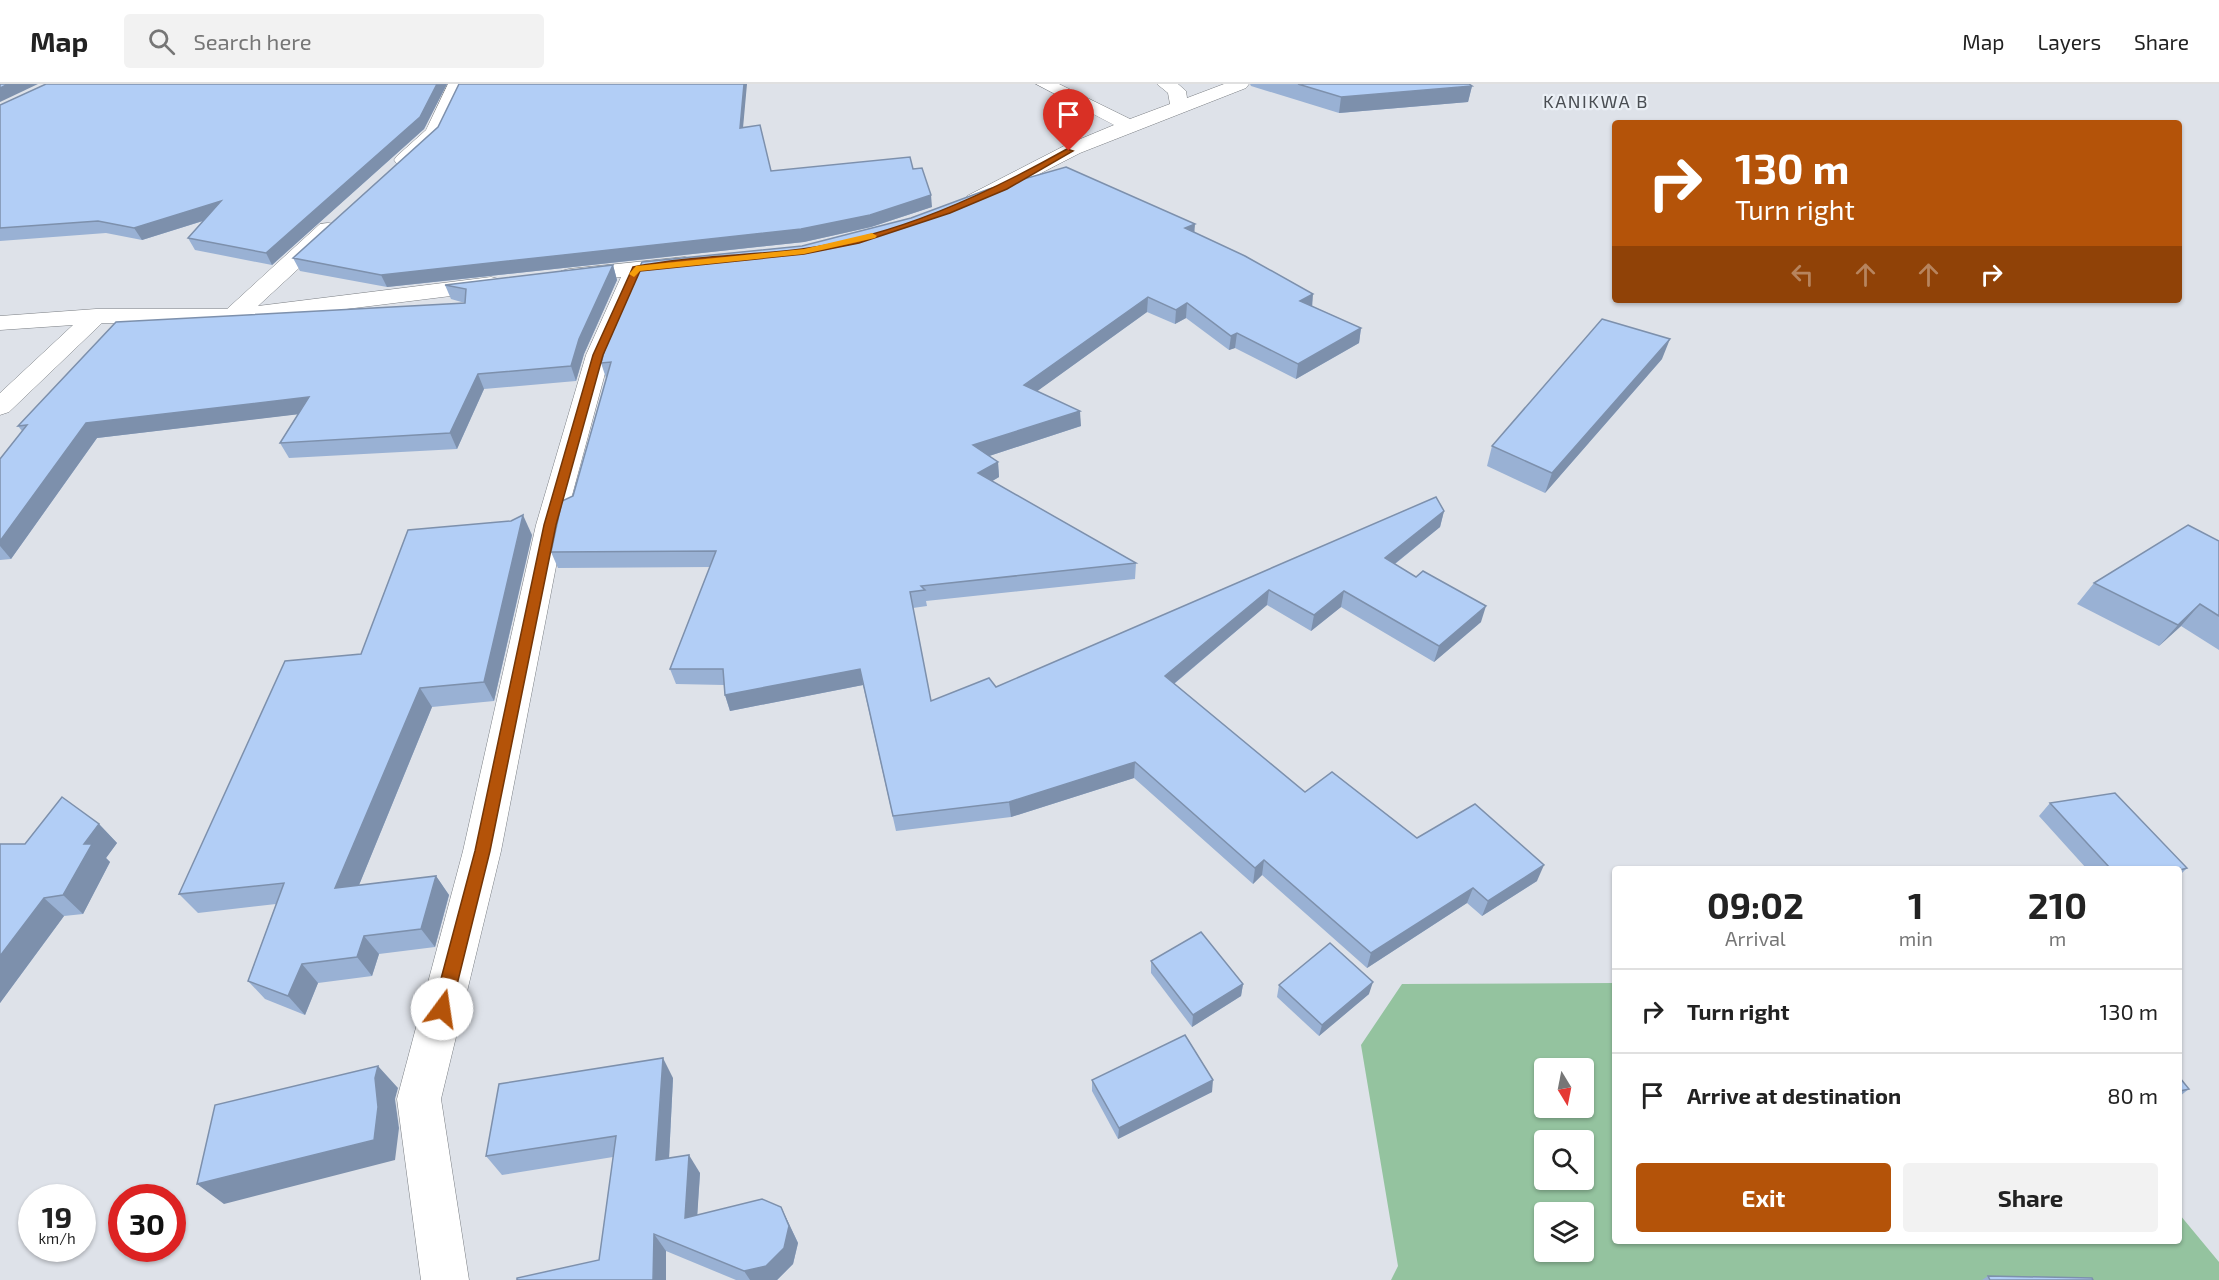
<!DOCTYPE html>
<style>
body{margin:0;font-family:"Exo 2",sans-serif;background:#f2f2f2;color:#222;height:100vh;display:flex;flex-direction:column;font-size:22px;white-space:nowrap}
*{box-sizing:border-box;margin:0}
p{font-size:20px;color:#767676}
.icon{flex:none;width:33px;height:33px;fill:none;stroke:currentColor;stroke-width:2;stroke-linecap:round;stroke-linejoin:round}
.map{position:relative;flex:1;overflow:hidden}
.side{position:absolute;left:1612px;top:782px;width:570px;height:378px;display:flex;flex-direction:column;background:#fff;border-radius:6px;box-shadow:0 2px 4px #0004}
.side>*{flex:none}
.banner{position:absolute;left:1612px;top:36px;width:570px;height:183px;border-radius:6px;box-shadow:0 2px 4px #0004;background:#b45309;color:#fff;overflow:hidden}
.needle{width:39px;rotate:170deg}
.tools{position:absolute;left:1534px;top:974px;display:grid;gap:12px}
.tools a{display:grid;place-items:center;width:60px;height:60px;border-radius:6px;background:#fff;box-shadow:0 2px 4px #0004;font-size:30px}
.speed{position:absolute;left:18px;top:1100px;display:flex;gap:12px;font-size:30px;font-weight:700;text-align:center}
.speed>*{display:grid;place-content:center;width:78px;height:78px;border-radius:50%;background:#fff;box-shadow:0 2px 4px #0004;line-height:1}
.speed small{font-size:15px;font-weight:400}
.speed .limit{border:9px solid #d22;background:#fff;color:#111}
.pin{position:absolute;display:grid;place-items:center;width:51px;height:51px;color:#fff;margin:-62px -26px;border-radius:50% 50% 50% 0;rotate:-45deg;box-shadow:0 0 6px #0007}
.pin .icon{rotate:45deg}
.me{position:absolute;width:66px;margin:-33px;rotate:14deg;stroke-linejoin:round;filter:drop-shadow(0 0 4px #0008)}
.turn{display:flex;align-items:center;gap:21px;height:126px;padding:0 24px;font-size:27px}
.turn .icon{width:78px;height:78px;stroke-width:2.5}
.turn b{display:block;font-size:42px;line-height:51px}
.lanes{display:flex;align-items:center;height:57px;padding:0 24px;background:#0003;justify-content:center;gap:30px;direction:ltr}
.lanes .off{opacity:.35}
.eta{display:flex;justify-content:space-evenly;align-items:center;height:102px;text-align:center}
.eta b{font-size:36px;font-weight:700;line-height:42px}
.primary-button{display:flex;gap:12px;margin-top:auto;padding:12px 24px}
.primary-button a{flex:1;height:69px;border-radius:6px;background:#b45309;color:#fff;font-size:24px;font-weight:700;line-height:69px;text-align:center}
.primary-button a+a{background:#f2f2f2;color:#222}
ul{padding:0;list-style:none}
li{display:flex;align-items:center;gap:18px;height:84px;padding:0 24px;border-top:2px solid #e0e0e0}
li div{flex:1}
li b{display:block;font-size:22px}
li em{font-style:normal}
header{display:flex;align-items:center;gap:36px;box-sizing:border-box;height:84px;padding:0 30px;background:#fff;border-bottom:2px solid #e0e0e0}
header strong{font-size:28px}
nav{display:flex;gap:33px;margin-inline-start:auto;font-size:21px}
.search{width:420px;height:54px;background:#f2f2f2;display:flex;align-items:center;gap:15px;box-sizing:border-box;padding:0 21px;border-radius:6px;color:#767676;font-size:22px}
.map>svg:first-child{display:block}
.green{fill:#94c39f;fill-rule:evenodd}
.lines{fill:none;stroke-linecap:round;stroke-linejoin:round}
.minor-casing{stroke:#7a7e83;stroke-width:1}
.minor{fill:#fff;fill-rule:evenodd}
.wall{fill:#99b1d4}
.shaded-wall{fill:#7d90ac}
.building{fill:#b2cef6;stroke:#7d90ac;stroke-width:1.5}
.route{fill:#b45309;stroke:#753606;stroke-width:1.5}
.slow{fill:#f59e0b}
.labels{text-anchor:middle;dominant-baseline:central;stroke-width:4.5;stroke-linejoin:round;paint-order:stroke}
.far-quarter-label{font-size:18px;letter-spacing:1.5px;fill:#4a4e53;stroke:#ebf0f6}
</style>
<header>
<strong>Map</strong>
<div class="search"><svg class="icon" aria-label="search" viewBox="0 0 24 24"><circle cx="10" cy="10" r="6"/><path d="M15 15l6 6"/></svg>Search here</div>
<nav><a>Map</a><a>Layers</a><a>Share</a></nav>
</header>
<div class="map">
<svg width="2219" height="1196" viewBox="0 0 2219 1196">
<rect width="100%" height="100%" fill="#dee2e9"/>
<path class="green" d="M1615,899L1616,1156H2180V1131L2219,1178V1196H1391L1398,1182L1361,961L1402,900ZM1545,984H1584V1023H1545ZM1545,1056H1584V1095H1545ZM1545,1128H1584V1167H1545Z"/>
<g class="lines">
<defs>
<g id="minor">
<polygon points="448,0 466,0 443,49 411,80 397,80 394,76 397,72 426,46"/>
<polygon points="1036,0 1059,0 1130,35 1170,20 1168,9 1157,0 1178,0 1186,7 1187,14 1224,0 1249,0 1246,4 1080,69 981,120 967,120 964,116 967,112 1066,61 1114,41"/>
<polygon points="328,139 336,140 339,145 336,150 258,222 491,193 499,195 502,200 499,205 491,207 233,239 102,239 9,328 0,331 0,309 73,241 0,246 0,232 96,225 227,225 320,140"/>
<polygon points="685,173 693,175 696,180 693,185 645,191 610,271 564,441 501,767 441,1015 469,1196 421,1196 397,1015 463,767 536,441 586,271 621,193 569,199 561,197 558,192 561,187 569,185"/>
</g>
</defs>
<use href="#minor" class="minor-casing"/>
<use href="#minor" class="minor"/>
</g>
<g class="wall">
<polygon points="46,0 447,0 424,45 272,181 195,166 188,154 203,137 142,156 106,149 0,157 0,21"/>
<polygon points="1250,0 1469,0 1472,2 1468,18 1339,29 1251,2"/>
<polygon points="743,43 771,87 913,85 932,123 871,143 804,158 387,203 300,187 293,174"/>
<polygon points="1194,149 1312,222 1361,244 1359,259 1296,295 1235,264 1229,266 1186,234 1175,240 1147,228 1037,307 1081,342 989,372 998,378 999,393 992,397 1136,479 1135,495 926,517 927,522 913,524 931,617 996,603 1444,427 1440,443 1395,480 1481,538 1434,578 1341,523 1311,547 1267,521 1174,600 1305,708 1417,754 1537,797 1482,832 1467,819 1367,884 1262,791 1253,800 1134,694 1011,733 896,747 863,601 730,627 725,611 724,601 676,600 670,585 710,483 558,484 551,468 573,412 606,294 601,279"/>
<polygon points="613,181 617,196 584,270 576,297 484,305 457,365 289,374 280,359 298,330 97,354 11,475 0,476 0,375 22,347 18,342 465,219 451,215 445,201"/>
<polygon points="1662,275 1545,409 1487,382 1492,362"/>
<polygon points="532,451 494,617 432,623 359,801 436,792 449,811 435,863 379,870 372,892 318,899 305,931 265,915 248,897 276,820 198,829 179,810 361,570"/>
<polygon points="2219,457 2219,566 2181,542 2159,562 2077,520 2094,499"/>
<polygon points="2050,719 2187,784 2180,791 2180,784 2086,784 2039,732"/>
<polygon points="99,740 117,759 106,774 110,778 83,830 64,832 0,919 0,760 25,760"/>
<polygon points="1151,877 1243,900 1241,912 1192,943 1151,889"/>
<polygon points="1279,901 1369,910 1319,952 1277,913"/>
<polygon points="673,994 669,1074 700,1089 697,1131 781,1123 798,1159 793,1180 777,1196 736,1196 666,1167 599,1176 613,1073 502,1091 486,1072"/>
<polygon points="2180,994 2189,1005 2180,1012"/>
<polygon points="1092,996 1212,1008 1118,1055 1092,1007"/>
<polygon points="1988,1192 2093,1196 1982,1196"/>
</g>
<g class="shaded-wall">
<polygon points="8,0 38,0 0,18 0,4"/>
<polygon points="437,0 447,0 424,45 272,181 266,169"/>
<polygon points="744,0 747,0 742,55 740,44"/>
<polygon points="1472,2 1468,18 1339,29 1341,13"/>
<polygon points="931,111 932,123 871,143 804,158 387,203 381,191"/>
<polygon points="221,117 228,129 142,156 134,144"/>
<polygon points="1195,140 1194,154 1185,144"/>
<polygon points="613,181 617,196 584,270 576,297 571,282 579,255"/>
<polygon points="1313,210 1312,225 1300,217"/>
<polygon points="1148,213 1147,228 1025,316 1024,301"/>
<polygon points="1187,219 1186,234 1175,240 1176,226"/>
<polygon points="1361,244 1359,259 1296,295 1298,280"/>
<polygon points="1237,249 1235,264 1229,266 1231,252"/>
<polygon points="1670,255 1662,275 1545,409 1552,389"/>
<polygon points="478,290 484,305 457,365 450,349"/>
<polygon points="309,313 317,328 97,354 11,475 0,462 0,457 86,339"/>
<polygon points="1080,327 1081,342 974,377 973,361"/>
<polygon points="998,378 999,393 979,405 978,389"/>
<polygon points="1444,427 1440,443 1382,490 1385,474"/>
<polygon points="523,431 532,451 494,617 484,598"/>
<polygon points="1269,506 1267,521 1164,608 1165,592"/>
<polygon points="1344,507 1341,523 1311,547 1314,531"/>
<polygon points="2200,520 2181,542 2159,562 2178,541"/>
<polygon points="1486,522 1481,538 1434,578 1439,562"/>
<polygon points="860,585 863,601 730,627 725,611"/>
<polygon points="420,604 432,623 350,823 335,804"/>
<polygon points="1135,678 1134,694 1011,733 1009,718"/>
<polygon points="99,740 117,759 106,774 110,778 83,830 63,811 84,760"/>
<polygon points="1264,776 1262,791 1253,800 1255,784"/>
<polygon points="1544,781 1537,797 1482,832 1488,817"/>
<polygon points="436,792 449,811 435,863 421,845"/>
<polygon points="1473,804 1467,819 1367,884 1371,869"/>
<polygon points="44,814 64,832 0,919 0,872"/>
<polygon points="364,852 379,870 372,892 357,873"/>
<polygon points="302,880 318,899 305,931 288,912"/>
<polygon points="1373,898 1369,910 1319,952 1322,941"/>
<polygon points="1243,900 1241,912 1192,943 1193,931"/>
<polygon points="663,974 673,994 668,1094 656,1076"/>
<polygon points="378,982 398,1004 395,1015 399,1044 395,1076 224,1120 197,1100 375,994"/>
<polygon points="1213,996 1212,1008 1118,1055 1119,1044"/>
<polygon points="689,1071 700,1089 696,1151 685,1134"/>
<polygon points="781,1123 798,1159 793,1180 777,1196 750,1196 744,1187"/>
<polygon points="654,1150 666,1167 666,1196 653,1196"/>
</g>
<g class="building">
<polygon points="0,0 8,0 0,4"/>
<polygon points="46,0 437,0 420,33 266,169 188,154 221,117 134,144 98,137 0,144 0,21"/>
<polygon points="459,0 744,0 740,44 760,41 771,87 910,73 913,85 922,84 931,111 870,131 801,145 381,191 293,174 438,43"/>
<polygon points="1298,0 1469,0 1472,2 1341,13"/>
<polygon points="1066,83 1195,140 1185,144 1245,172 1313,210 1300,217 1361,244 1298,280 1237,249 1231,252 1187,219 1176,226 1148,213 1024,301 1080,327 973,361 998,378 978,389 1136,479 921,502 925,506 910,508 931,617 989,594 996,603 1436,413 1444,427 1385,474 1416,493 1423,487 1486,522 1439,562 1344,507 1314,531 1269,506 1165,592 1305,708 1332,688 1417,754 1475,720 1544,781 1488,817 1473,804 1371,869 1264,776 1255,784 1135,678 1009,718 893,732 860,585 725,611 723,585 670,585 716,467 551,468 562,417 573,412 611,278 601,279 607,257 642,178 802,162 911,134 989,105"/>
<polygon points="613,181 579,255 571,282 478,290 450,349 280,359 309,313 86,339 0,457 0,375 27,341 18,342 116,238 465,219 466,205 445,201"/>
<polygon points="1602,235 1670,255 1552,389 1492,362"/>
<polygon points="523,431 484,598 420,604 335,804 436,792 421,845 364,852 357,873 302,880 288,912 248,897 284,799 179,810 285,577 361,570 408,446 511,437"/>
<polygon points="2188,441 2219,457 2219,532 2200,520 2178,541 2094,499"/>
<polygon points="2115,709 2187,784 2180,786 2180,784 2110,784 2050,719"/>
<polygon points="62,713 99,740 84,760 92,760 63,811 44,814 0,872 0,760 25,760"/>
<polygon points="1201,848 1243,900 1193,931 1151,877"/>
<polygon points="1330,859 1373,898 1322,941 1279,901"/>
<polygon points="1185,951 1213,996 1119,1044 1092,996"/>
<polygon points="663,974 656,1076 689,1071 685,1134 762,1115 781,1123 789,1142 784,1164 766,1182 744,1187 654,1150 653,1196 517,1196 517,1194 599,1176 616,1052 486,1072 499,1000"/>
<polygon points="378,982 375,994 378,1023 374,1056 197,1100 215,1021"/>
<polygon points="2180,994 2189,1005 2180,1007"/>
<polygon points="1988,1192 2092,1194 2093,1196 1990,1196"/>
</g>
<path class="route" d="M1067,65L1073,67L1007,105L950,129L859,159L804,170L640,187L603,271L556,441L490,767L451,925L448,930L442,933L436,930L433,925L475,767L544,441L593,271L633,183C688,172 746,172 802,165C896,152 985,111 1067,65Z"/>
<polygon class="slow" points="872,149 877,152 875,154 804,170 640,187 634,193 629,190 636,182 804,165"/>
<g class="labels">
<g class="far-quarter-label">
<text x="1596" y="17">KANIKWA B</text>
</g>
</g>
</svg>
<div class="tools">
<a><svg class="needle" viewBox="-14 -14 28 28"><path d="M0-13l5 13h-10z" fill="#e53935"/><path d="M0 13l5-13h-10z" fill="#767676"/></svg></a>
<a><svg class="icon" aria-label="search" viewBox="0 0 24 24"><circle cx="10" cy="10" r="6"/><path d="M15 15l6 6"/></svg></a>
<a><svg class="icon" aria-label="layers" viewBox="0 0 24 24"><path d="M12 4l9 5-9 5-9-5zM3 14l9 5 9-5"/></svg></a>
</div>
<div class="speed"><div>19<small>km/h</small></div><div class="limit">30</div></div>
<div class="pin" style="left:1069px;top:67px;background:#d93025"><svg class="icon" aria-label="arrive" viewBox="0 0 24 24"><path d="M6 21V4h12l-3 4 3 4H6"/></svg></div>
<svg class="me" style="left:442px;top:925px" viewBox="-20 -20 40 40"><circle r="19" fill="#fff"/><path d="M0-13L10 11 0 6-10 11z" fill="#b45309"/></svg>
<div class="banner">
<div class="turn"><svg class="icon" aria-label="right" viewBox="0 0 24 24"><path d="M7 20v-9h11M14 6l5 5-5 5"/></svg><div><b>130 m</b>Turn right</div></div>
<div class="lanes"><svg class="icon off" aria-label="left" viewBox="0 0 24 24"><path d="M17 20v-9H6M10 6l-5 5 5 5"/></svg><svg class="icon off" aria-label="ahead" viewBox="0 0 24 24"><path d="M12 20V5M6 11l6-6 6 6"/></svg><svg class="icon off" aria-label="ahead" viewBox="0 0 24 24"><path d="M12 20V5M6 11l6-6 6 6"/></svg><svg class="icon" aria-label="right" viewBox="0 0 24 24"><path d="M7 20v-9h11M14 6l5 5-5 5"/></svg></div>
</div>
<section class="side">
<div class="eta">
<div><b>09:02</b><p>Arrival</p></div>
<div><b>1</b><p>min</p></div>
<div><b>210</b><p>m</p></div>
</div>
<ul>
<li><svg class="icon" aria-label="right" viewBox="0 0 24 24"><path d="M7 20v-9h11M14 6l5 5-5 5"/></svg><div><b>Turn right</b></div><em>130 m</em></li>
<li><svg class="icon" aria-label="arrive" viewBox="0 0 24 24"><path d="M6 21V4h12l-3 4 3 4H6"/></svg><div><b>Arrive at destination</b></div><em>80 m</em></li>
</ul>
<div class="primary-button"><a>Exit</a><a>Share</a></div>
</section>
</div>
